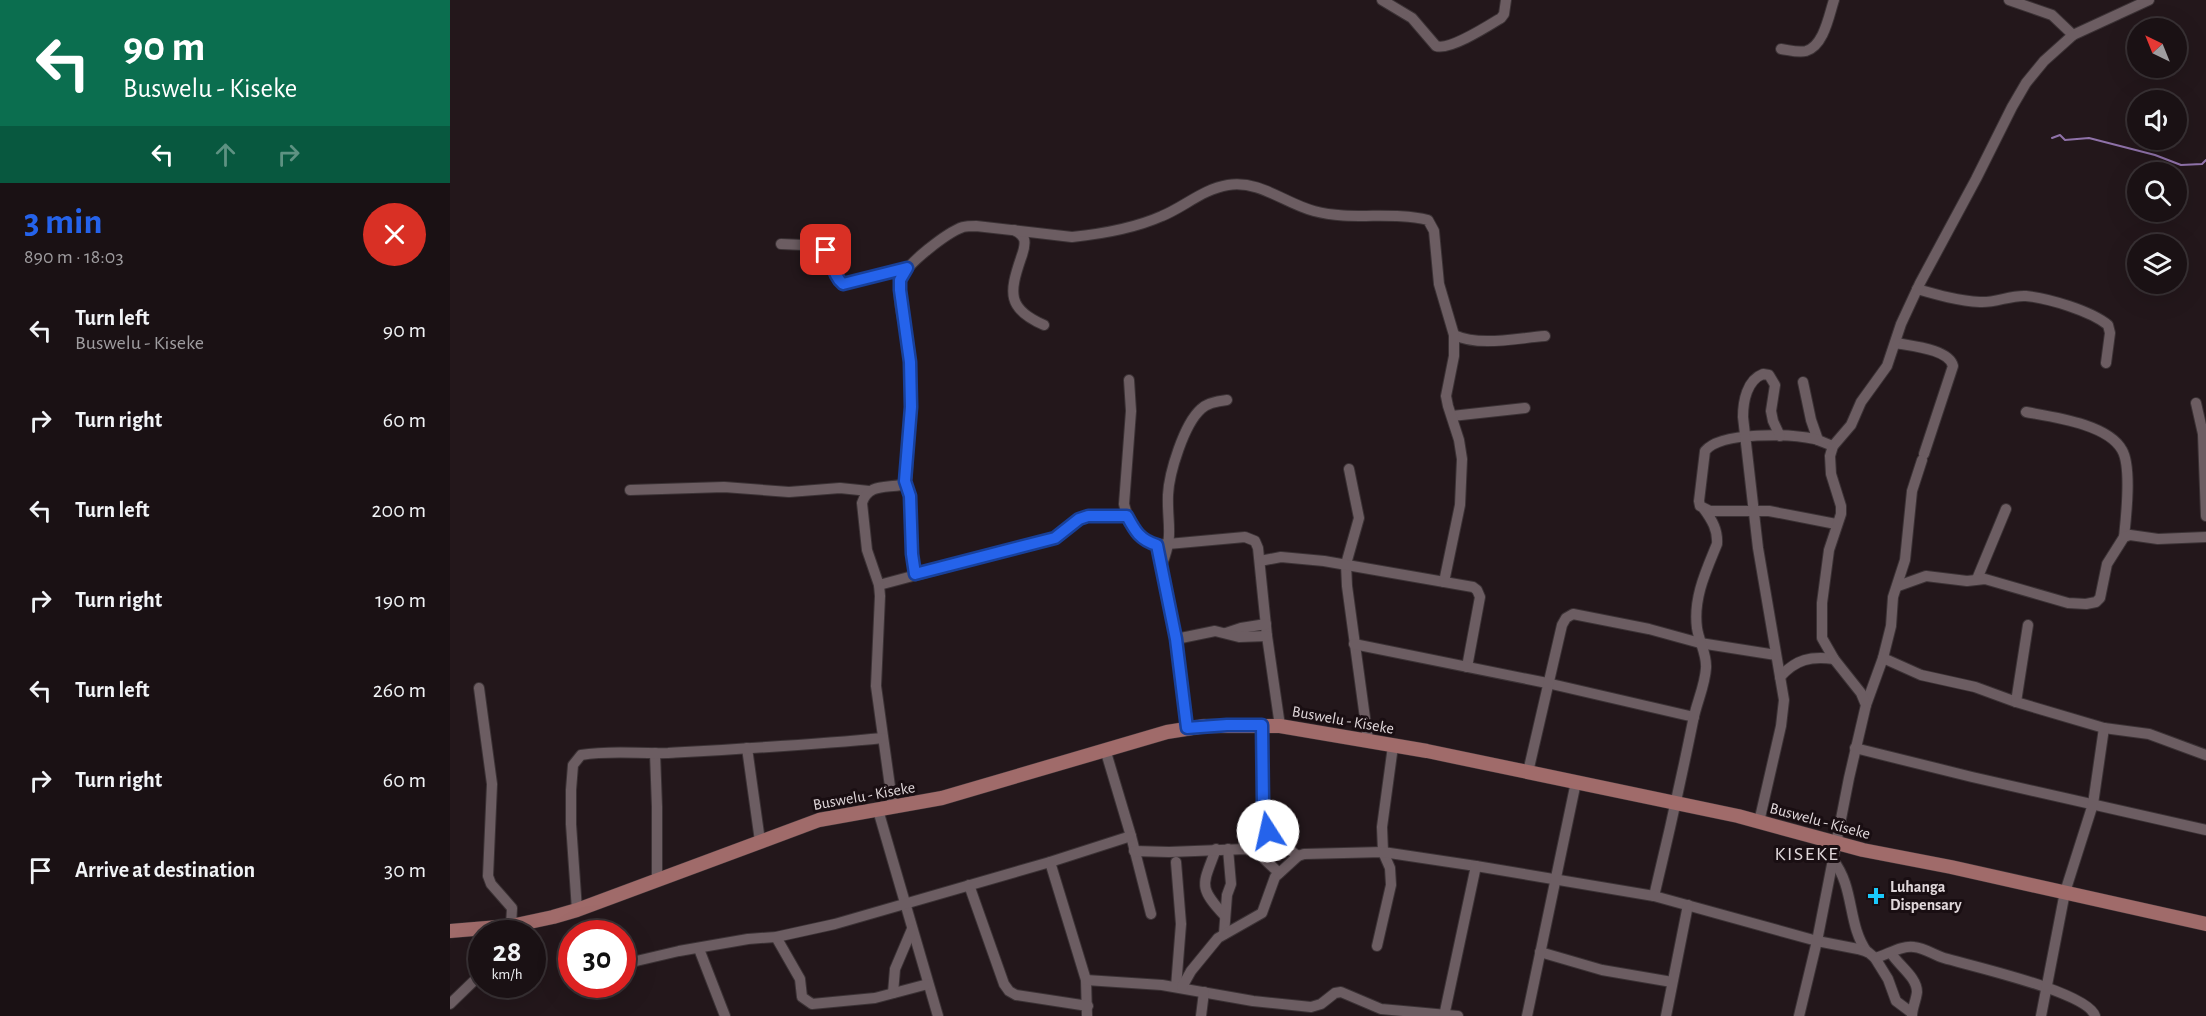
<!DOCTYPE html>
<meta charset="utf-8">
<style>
body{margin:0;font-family:"Alegreya Sans",sans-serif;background:#271f22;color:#f1f3f6;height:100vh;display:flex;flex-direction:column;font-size:22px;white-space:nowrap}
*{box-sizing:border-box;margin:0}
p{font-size:20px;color:#9f9da0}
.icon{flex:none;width:33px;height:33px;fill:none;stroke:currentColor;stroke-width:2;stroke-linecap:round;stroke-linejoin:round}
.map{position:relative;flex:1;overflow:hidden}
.details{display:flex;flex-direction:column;background:#1a1114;width:450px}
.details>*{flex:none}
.hud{background:#0b6e4f;color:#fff;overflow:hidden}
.needle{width:39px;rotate:317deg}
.buttons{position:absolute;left:1677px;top:18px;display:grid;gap:12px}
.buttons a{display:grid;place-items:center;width:60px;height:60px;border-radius:50%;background:#1a1114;box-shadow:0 6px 24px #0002,0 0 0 2px #383134;font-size:30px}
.speed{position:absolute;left:18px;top:920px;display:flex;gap:12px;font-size:30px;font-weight:700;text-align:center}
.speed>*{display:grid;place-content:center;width:78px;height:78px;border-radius:50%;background:#1a1114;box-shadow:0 6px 24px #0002,0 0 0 2px #383134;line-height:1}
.speed small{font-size:15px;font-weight:400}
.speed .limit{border:9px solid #d22;background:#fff;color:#111}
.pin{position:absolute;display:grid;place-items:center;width:51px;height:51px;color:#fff;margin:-26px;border-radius:12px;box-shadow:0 3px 9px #0006}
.me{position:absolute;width:66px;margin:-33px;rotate:350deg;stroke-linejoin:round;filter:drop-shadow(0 0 4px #0008)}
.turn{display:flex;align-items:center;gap:21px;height:126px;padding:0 24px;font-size:27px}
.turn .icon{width:78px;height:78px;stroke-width:2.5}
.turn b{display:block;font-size:42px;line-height:51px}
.lanes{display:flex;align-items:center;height:57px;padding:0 24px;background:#0003;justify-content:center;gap:30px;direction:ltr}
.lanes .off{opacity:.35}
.round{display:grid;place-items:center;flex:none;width:63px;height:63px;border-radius:32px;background:#271f22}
.head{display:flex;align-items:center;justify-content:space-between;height:102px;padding:0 24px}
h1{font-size:36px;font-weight:700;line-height:45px;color:#2563eb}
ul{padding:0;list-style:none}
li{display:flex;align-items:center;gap:18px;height:90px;padding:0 24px}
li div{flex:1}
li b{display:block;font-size:22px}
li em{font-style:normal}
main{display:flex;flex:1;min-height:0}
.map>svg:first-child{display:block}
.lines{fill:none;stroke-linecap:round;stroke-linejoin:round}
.stream{stroke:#8f72a9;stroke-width:2}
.minor-casing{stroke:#3b3235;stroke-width:12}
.major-casing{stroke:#3b3235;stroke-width:15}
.minor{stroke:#6c5d62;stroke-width:10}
.major{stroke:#a06b6a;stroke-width:14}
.route-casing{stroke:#184099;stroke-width:15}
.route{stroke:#2563eb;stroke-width:10}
.poi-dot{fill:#1acafc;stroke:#190e12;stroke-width:2}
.labels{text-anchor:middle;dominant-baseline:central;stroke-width:6;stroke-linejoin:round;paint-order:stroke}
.street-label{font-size:16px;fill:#e1d8db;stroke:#190e12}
.poi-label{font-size:16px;font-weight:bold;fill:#e1d8db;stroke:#190e12;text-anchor:start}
.quarter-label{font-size:20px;letter-spacing:1.5px;fill:#e1d8db;stroke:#190e12}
</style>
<main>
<section class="details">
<div class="hud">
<div class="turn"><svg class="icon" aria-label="left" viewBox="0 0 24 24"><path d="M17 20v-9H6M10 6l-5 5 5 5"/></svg><div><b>90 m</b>Buswelu - Kiseke</div></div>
<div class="lanes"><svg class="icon" aria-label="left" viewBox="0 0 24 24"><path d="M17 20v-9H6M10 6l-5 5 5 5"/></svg><svg class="icon off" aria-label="ahead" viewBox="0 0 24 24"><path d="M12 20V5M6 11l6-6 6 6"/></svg><svg class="icon off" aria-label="right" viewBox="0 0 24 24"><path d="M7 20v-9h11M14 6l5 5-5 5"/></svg></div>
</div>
<div class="head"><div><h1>3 min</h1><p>890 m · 18:03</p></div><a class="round" style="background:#d93025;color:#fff"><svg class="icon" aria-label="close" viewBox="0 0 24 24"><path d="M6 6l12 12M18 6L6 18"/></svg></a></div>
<ul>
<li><svg class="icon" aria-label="left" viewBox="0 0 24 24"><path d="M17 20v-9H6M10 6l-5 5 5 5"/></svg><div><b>Turn left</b><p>Buswelu - Kiseke</p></div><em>90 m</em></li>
<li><svg class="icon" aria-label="right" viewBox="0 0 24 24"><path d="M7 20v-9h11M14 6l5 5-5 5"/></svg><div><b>Turn right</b></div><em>60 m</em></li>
<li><svg class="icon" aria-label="left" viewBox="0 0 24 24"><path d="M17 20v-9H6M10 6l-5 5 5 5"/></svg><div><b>Turn left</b></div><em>200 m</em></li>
<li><svg class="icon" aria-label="right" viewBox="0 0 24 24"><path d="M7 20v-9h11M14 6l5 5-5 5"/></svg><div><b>Turn right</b></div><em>190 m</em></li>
<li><svg class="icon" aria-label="left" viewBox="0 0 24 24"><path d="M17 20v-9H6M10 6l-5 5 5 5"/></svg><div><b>Turn left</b></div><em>260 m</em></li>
<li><svg class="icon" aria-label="right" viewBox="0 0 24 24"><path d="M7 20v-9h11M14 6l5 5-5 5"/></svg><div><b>Turn right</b></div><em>60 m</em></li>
<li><svg class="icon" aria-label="arrive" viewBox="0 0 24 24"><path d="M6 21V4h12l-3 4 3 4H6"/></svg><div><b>Arrive at destination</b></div><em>30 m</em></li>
</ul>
</section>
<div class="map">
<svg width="1756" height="1016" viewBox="0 0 1756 1016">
<rect width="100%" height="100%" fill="#23171b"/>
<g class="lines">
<polyline class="stream" points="1602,138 1610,135 1615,140 1639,138 1705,155 1731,165 1752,164 1756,160"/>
<defs>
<g id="minor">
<path d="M932,0L962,18L986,46C999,51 1038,26 1051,18L1054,14L1056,0"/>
<polyline points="1559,0 1602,15 1623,35"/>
<path d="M1331,49C1339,50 1348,53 1356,51C1374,46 1379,15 1384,0"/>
<path d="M564,230C568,232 572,235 574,239C576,245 573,252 571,258C559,293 557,309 594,325"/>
<path d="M331,244L354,245L376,250C384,261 382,276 393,284L457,268"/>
<path d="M1467,289C1488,295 1509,301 1530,302C1546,303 1560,295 1576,296C1598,298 1641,311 1658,325L1660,333L1656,363"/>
<path d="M1004,335C1030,347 1067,338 1095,336"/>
<path d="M1446,343C1461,346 1499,349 1503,366L1474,454"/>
<path d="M679,380L681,411L674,504C679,524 686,539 707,545L795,537L805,541L808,548L817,636L830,726"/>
<polyline points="1353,382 1361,420 1368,440"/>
<polyline points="1746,403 1753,434 1756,516"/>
<path d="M1576,412C1603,417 1658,424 1672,450C1682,467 1676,518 1674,537"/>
<polyline points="1002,416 1075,408"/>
<path d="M1383,446C1377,444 1371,441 1365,439C1341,434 1271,431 1255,451L1249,501L1250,506L1260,511H1319L1386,524"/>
<polyline points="899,469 909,518 896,564 897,586 918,740"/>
<polyline points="455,481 460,496 462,554 465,574"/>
<polyline points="180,490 274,487 339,492 390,488 419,491"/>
<polyline points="711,560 726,639 737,728"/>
<polyline points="810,561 831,557 874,561 1023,587 1027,590 1030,597 1017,667"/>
<path d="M712,564C724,534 717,525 718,495C719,473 734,424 751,409C757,403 768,401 777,400"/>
<polyline points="1527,579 1556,509"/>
<polyline points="429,585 605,538 629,519 638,516 677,516"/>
<polyline points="1448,586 1476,576 1517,581 1535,579 1618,603 1636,604 1646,602 1650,598 1657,564 1674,537 1680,535 1708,539 1756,537"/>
<polyline points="776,633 791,628 816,624"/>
<polyline points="726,639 765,631 789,637 817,636"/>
<polyline points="904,644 1097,683 1244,717"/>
<polyline points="1433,658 1471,675 1525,687 1566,702 1654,728 1699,734 1756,755"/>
<path d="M1330,677C1346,659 1361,656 1384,659"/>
<polyline points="29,688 42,784 38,876 41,884 62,908 61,926 58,933"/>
<polyline points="1566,702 1578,625"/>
<polyline points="1416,705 1433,658 1441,626 1443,597 1455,560 1462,491 1472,460"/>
<polyline points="812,725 815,820 822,837 848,856"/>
<polyline points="297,748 310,841"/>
<polyline points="1405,748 1522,777 1756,830"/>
<polyline points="655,749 681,836 701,914"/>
<polyline points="205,753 207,807 207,880"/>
<polyline points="1078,772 1112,625 1116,618 1123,614 1199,629 1250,643 1326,655"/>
<path d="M443,808L426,686L430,596L429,585L417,550L412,503C418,484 435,488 451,485L457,477C458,437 463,397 460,357C459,333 445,305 451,280C454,265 498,232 513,227C517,226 522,226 526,226L622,237C651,234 685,228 712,216C734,207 753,189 778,185C810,180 834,203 864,211C901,221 942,211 978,220L984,231L989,284L1004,335V356L996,396L998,406L1009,440L1012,459L1010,505L994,582"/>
<polyline points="428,810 488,1016"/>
<path d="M1309,822L1331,726L1334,700L1308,548L1293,417C1293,401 1297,380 1313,374L1319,375L1325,385L1321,411L1323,421L1330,436"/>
<path d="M766,849C753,885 747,886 775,916"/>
<polyline points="684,851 719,852 796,849 810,855 829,873"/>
<path d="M1383,860C1405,888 1397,924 1417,952"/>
<polyline points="600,862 636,980 637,1016"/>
<polyline points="726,862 731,924 726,987"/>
<polyline points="519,885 554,984 559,991 566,995 638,1006"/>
<path d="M1204,896C1218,838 1231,780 1243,721C1246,704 1255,686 1256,668C1257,654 1249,642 1247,628C1243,598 1256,571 1267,544C1268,530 1262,520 1254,509"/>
<path d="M127,910L121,824V790L123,765L131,755C162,750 187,754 218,753C289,749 362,745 433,738"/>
<polyline points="774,934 777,895 781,884 778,849"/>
<polyline points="326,937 350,979 352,997 362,1004 425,998 478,984"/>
<polyline points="927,946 941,885 940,868 933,852 932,827 943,746"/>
<polyline points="249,949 275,1016"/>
<polyline points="1090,952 1152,970 1222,982"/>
<path d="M1441,953C1449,966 1467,977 1467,992C1466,1001 1462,1008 1462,1016"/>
<path d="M1425,958C1437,955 1451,945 1464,947C1475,948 1484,955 1494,958C1521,966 1638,992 1645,1016"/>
<polyline points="182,962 229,951 298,939 326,937 385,924 600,862 681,836"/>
<polyline points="636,980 712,985 803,1001 861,1007 871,1004 885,993 891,992 931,1009 1008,1016"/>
<polyline points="732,987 741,971 768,938 812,913 825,877 848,856 854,854 933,852 1026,866 1204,896 1367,941 1408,949 1418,952 1425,958 1438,979 1446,1001 1462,1013"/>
<polyline points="443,993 445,969 462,929"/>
<polyline points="0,1004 32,973"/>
<polyline points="751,1016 754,992"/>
<polyline points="994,1016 1026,866"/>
<polyline points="1077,1016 1126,782"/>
<polyline points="1216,1016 1238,905"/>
<polyline points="1349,1016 1367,941 1399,778 1416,705 1411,693 1384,659 1372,638 1372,603 1379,550 1391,514 1391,506 1381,474 1380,456 1383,446 1401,425 1411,402 1437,366 1451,324 1470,283 1526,179 1562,107 1576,83 1594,61 1623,35 1699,0"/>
<polyline points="1591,1016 1615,892 1643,804 1654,728"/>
</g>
<polyline id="major" points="0,931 61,926 103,917 127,910 369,820 492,798 717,732 755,726 830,726 977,751 1288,816 1413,850 1501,867 1756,924"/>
</defs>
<use href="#minor" class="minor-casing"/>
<use href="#major" class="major-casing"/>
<use href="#minor" class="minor"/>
<use href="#major" class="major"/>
</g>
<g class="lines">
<defs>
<path id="route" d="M376,250C384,261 382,275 393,284L457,268L450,280V290L460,362L461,407L455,481L460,496L462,554L465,574L605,538L629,519L638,516H677C685,531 690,540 707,545L726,639L737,728L777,725H812L813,804L818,831"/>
</defs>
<use href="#route" class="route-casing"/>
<use href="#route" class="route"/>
</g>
<path class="poi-dot" d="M1423 887h6v6h6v6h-6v6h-6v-6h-6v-6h6z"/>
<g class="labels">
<g class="street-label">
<text transform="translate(893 720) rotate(10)">Buswelu - Kiseke</text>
<text transform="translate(414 796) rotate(-10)">Buswelu - Kiseke</text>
<text transform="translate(1370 821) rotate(15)">Buswelu - Kiseke</text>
</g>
<g class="poi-label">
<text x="1440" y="887">Luhanga<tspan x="1440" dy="18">Dispensary</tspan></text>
</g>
<g class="quarter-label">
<text x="1357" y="854">KISEKE</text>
</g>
</g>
</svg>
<div class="buttons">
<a><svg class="needle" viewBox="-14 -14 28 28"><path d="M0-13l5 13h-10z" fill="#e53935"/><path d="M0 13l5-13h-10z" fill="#9f9da0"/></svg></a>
<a><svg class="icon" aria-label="sound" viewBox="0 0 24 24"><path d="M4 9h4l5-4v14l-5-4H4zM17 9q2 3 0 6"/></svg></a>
<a><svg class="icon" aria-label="search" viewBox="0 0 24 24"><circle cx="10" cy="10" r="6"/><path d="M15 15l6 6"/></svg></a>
<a><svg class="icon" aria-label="layers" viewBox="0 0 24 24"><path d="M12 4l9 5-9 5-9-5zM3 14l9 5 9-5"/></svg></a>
</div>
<div class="speed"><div>28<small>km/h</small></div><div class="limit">30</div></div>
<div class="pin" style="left:376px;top:250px;background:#d93025"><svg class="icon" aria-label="arrive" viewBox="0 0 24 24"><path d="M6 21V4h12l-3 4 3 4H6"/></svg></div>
<svg class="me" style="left:818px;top:831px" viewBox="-20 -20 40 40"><circle r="19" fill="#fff"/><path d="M0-13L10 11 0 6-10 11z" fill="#2563eb"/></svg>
</div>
</main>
